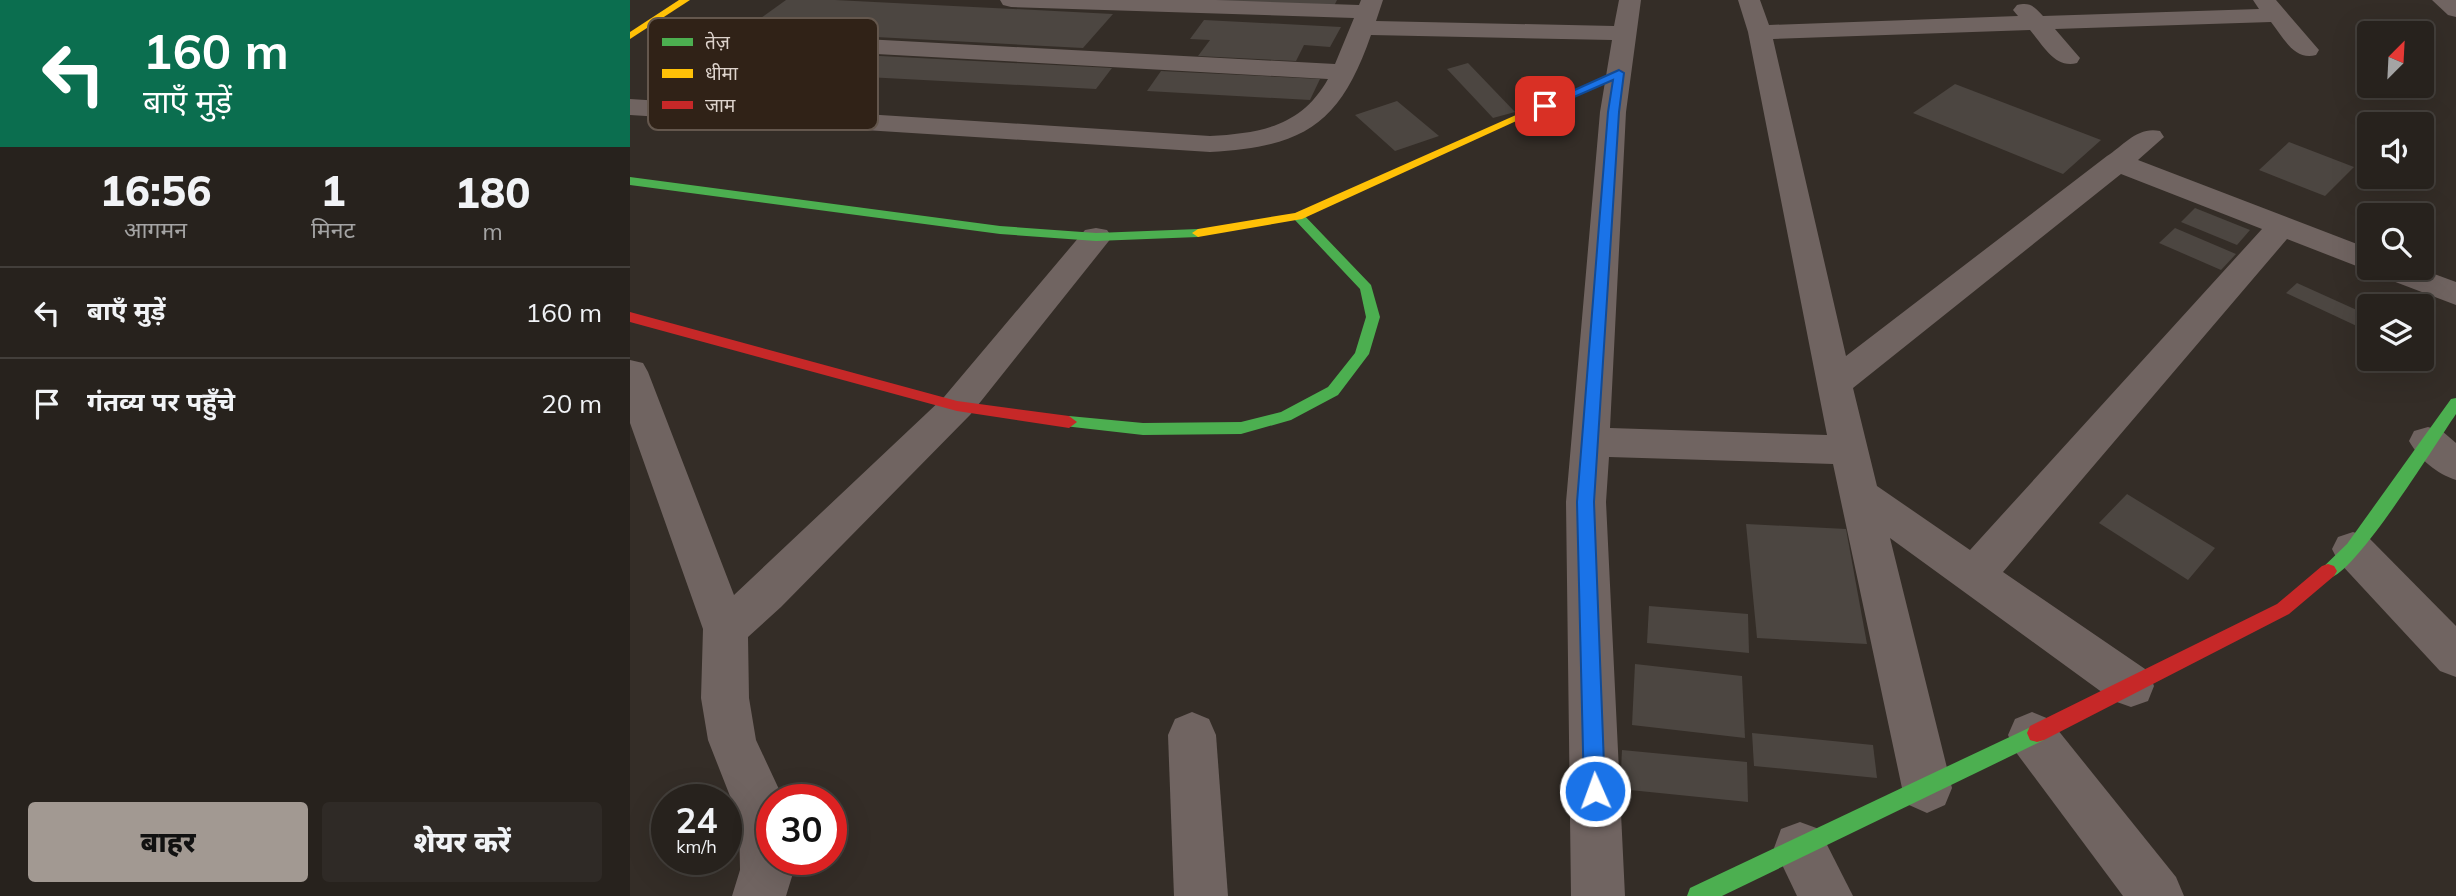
<!DOCTYPE html>
<html lang="hi">
<meta charset="utf-8">
<style>
body{margin:0;font-family:Mulish,"Noto Sans Devanagari",sans-serif;background:#2f2a26;color:#f1f3f6;height:100vh;display:flex;flex-direction:column;font-size:26px;white-space:nowrap}
*{box-sizing:border-box;margin:0}
p{font-size:23px;color:#a4a4a4}
.icon{flex:none;width:38px;height:38px;fill:none;stroke:currentColor;stroke-width:2;stroke-linecap:round;stroke-linejoin:round}
.map{position:relative;flex:1;overflow:hidden}
.details{display:flex;flex-direction:column;background:#27221d;width:630px}
.details>*{flex:none}
.top-card{background:#0b6e4f;color:#fff;overflow:hidden}
.needle{width:46px;rotate:24deg}
.controls{position:absolute;left:1727px;top:21px;display:grid;gap:14px}
.controls a{display:grid;place-items:center;width:77px;height:77px;border-radius:7px;background:#27221d;box-shadow:0 7px 28px #0002,0 0 0 2px #433f3b;font-size:35px}
.speed{position:absolute;left:21px;top:784px;display:flex;gap:14px;font-size:35px;font-weight:700;text-align:center}
.speed>*{display:grid;place-content:center;width:91px;height:91px;border-radius:50%;background:#27221d;box-shadow:0 7px 28px #0002,0 0 0 2px #433f3b;line-height:1}
.speed small{font-size:18px;font-weight:400}
.speed .limit{border:10px solid #d22;background:#fff;color:#111}
.pin{position:absolute;display:grid;place-items:center;width:60px;height:60px;color:#fff;margin:-30px;border-radius:14px;box-shadow:0 4px 10px #0006}
.me{position:absolute;width:77px;margin:-38px;rotate:358deg;stroke-linejoin:round;filter:drop-shadow(0 0 5px #0008)}
.turn{display:flex;align-items:center;gap:24px;height:147px;padding:0 28px;font-size:32px}
.turn .icon{width:91px;height:91px;stroke-width:2.5}
.turn b{display:block;font-size:49px;line-height:60px}
.eta{display:flex;justify-content:space-evenly;align-items:center;height:119px;text-align:center}
.eta b{font-size:42px;font-weight:800;line-height:49px}
.action{display:flex;gap:14px;margin-top:auto;padding:14px 28px}
.action a{flex:1;height:80px;border-radius:7px;background:#a29992;color:#111;font-size:28px;font-weight:800;line-height:80px;text-align:center}
.action a+a{background:#2f2a26;color:#f1f3f6}
ul{padding:0;list-style:none}
li{display:flex;align-items:center;gap:21px;height:91px;padding:0 28px;border-top:2px solid #433f3b}
li div{flex:1}
li b{display:block;font-size:26px}
li em{font-style:normal}
main{display:flex;flex:1;min-height:0}
.map>svg:first-child{display:block}
.building{fill:#4c4641}
.lines{fill:none;stroke-linecap:round;stroke-linejoin:round}
.street{fill:#706461;fill-rule:evenodd}
.fast{fill:#4caf50;fill-rule:evenodd}
.slow{fill:#ffc107;fill-rule:evenodd}
.jam{fill:#c62828;fill-rule:evenodd}
.route{fill:#1a73e8;stroke:#114b97;stroke-width:2}
.key{fill:#302217;stroke:#64574d;stroke-width:2}
.key-label{font-size:19px;fill:#ddd3cc}
</style>
<main>
<section class="details">
<div class="top-card">
<div class="turn"><svg class="icon" aria-label="left" viewBox="0 0 24 24"><path d="M17 20v-9H6M10 6l-5 5 5 5"/></svg><div><b>160 m</b>बाएँ मुड़ें</div></div>
</div>
<div class="eta">
<div><b>16:56</b><p>आगमन</p></div>
<div><b>1</b><p>मिनट</p></div>
<div><b>180</b><p>m</p></div>
</div>
<ul>
<li><svg class="icon" aria-label="left" viewBox="0 0 24 24"><path d="M17 20v-9H6M10 6l-5 5 5 5"/></svg><div><b>बाएँ मुड़ें</b></div><em>160 m</em></li>
<li><svg class="icon" aria-label="arrive" viewBox="0 0 24 24"><path d="M6 21V4h12l-3 4 3 4H6"/></svg><div><b>गंतव्य पर पहुँचे</b></div><em>20 m</em></li>
</ul>
<div class="action"><a>बाहर</a><a>शेयर करें</a></div>
</section>
<div class="map">
<svg width="1826" height="896" viewBox="0 0 1826 896">
<rect width="100%" height="100%" fill="#342d27"/>
<g class="building">
<polygon points="156,0 205,0 483,14 453,48 114,30"/>
<polygon points="573,0 707,0 703,8"/>
<polygon points="574,20 711,27 700,47 674,45 666,61 568,56 580,40 560,39"/>
<polygon points="96,48 482,68 466,89 68,68"/>
<polygon points="838,63 885,112 863,118 817,69"/>
<polygon points="531,71 690,79 680,100 517,91"/>
<polygon points="1325,84 1471,140 1433,174 1283,113"/>
<polygon points="767,101 809,136 765,151 725,115"/>
<polygon points="1659,142 1724,167 1695,196 1629,170"/>
<polygon points="1565,208 1620,230 1607,245 1551,222"/>
<polygon points="1545,228 1606,254 1591,270 1529,243"/>
<polygon points="1667,283 1740,316 1740,319 1731,328 1656,293"/>
<polygon points="1497,494 1585,548 1558,580 1469,523"/>
<polygon points="1116,524 1216,529 1237,644 1127,638"/>
<polygon points="1019,606 1118,614 1119,653 1017,643"/>
<polygon points="1005,664 1112,676 1115,738 1002,725"/>
<polygon points="1122,733 1243,745 1247,778 1124,766"/>
<polygon points="992,750 1117,762 1118,802 990,789"/>
</g>
<g class="lines">
<g class="street">
<path d="M370,0H586L729,5L731,0H753L746,21L984,26L989,0H1011L996,112L980,428L1197,435L1118,32L1108,0H1130L1139,25L1388,16L1383,10L1387,5C1400,2 1404,6 1413,16L1629,9L1623,0H1646L1689,50L1686,55C1664,61 1653,37 1641,22L1425,29L1450,58L1447,63C1425,69 1413,45 1400,30L1143,39L1216,356L1477,156C1494,145 1508,126 1530,131L1534,137L1508,160L1740,249V268H1788L1826,282V305L1747,275L1743,269L1729,267L1657,239L1373,572L1518,671L1524,686L1518,701L1501,707L1484,701L1260,538L1322,788L1315,805L1297,813L1279,805L1272,788L1203,464L979,457L976,502L995,896H941L936,502L970,112L982,40L741,35C710,125 673,147 580,152L0,115V99L580,136C630,133 671,127 698,79L102,46L93,44L90,39L93,34L102,32L705,64L724,18L381,7L373,5ZM1491,174L1632,229L1340,550L1247,486L1223,388Z"/>
<polygon points="1802,0 1826,0 1826,17 1818,15"/>
<polygon points="466,228 477,230 482,237 340,415 151,607 118,637 119,698 126,740 154,800 142,800 142,859 163,859 164,870 156,896 102,896 110,870 109,819 78,740 71,698 73,629 0,423 0,360 13,363 18,372 104,595 314,397 455,230"/>
<path d="M1798,427L1812,431L1826,443V480C1807,474 1789,459 1779,441L1784,431Z"/>
<polygon points="1723,532 1738,537 1826,626 1826,677 1810,671 1708,561 1702,549 1708,537"/>
<polygon points="562,712 579,719 586,735 598,896 544,896 538,735 545,719"/>
<polygon points="1402,712 1419,719 1546,877 1554,896 1493,896 1385,751 1378,735 1385,719"/>
<polygon points="1170,822 1189,829 1223,896 1167,896 1144,848 1151,829"/>
</g>
<g class="fast">
<polygon points="0,177 370,226 466,233 568,229 574,233 568,237 466,241 370,234 0,185"/>
<polygon points="668,212 672,213 741,285 750,317 739,354 708,395 661,420 611,434 513,435 434,426 431,422 434,418 439,416 513,423 611,422 651,412 698,387 725,353 736,317 730,289 664,219 662,216"/>
<path d="M1826,398V414C1805,445 1730,566 1702,577C1697,579 1697,578 1692,576L1689,571L1717,544L1821,399Z"/>
<polygon points="1407,724 1414,726 1417,733 1414,740 1092,896 1057,896 1060,888"/>
</g>
<g class="slow">
<polygon points="49,0 60,0 0,39 0,32"/>
<polygon points="886,115 895,117 672,219 568,237 562,233 568,229 665,213"/>
</g>
<g class="jam">
<polygon points="989,70 993,71 993,75 894,119 885,117"/>
<polygon points="0,312 327,401 439,416 447,422 439,428 327,411 0,322"/>
<polygon points="1698,564 1704,566 1707,571 1704,576 1659,614 1414,740 1407,742 1400,740 1397,733 1400,726 1647,604 1692,566"/>
</g>
</g>
<polygon class="route" points="989,70 994,73 989,112 964,502 975,791 972,798 965,801 957,798 954,791 947,502 978,112 983,80 919,108 909,106"/>
<rect x="18" y="18" width="230" height="112" rx="10" class="key"/>
<rect x="32" y="38" width="31" height="8" fill="#4caf50"/>
<rect x="32" y="69" width="31" height="9" fill="#ffc107"/>
<rect x="32" y="101" width="31" height="8" fill="#c62828"/>
<g class="key-label">
<text x="75" y="49">तेज़</text>
<text x="75" y="80">धीमा</text>
<text x="75" y="112">जाम</text>
</g>
</svg>
<div class="controls">
<a><svg class="needle" viewBox="-14 -14 28 28"><path d="M0-13l5 13h-10z" fill="#e53935"/><path d="M0 13l5-13h-10z" fill="#a4a4a4"/></svg></a>
<a><svg class="icon" aria-label="sound" viewBox="0 0 24 24"><path d="M4 9h4l5-4v14l-5-4H4zM17 9q2 3 0 6"/></svg></a>
<a><svg class="icon" aria-label="search" viewBox="0 0 24 24"><circle cx="10" cy="10" r="6"/><path d="M15 15l6 6"/></svg></a>
<a><svg class="icon" aria-label="layers" viewBox="0 0 24 24"><path d="M12 4l9 5-9 5-9-5zM3 14l9 5 9-5"/></svg></a>
</div>
<div class="speed"><div>24<small>km/h</small></div><div class="limit">30</div></div>
<div class="pin" style="left:915px;top:106px;background:#d93025"><svg class="icon" aria-label="arrive" viewBox="0 0 24 24"><path d="M6 21V4h12l-3 4 3 4H6"/></svg></div>
<svg class="me" style="left:965px;top:791px" viewBox="-20 -20 40 40"><circle r="17" fill="#1a73e8" stroke="#fff" stroke-width="3"/><path d="M0-11L8 9 0 5-8 9z" fill="#fff"/></svg>
</div>
</main>
